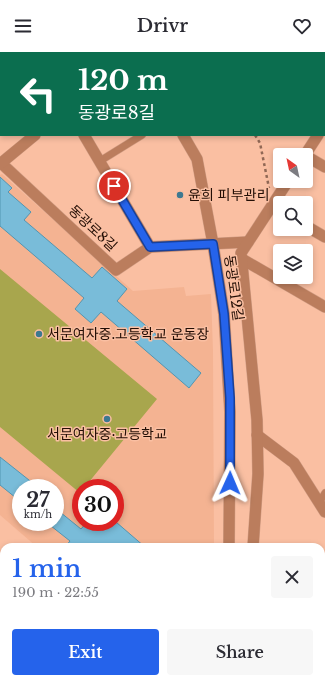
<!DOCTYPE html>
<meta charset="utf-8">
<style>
body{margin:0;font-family:"Libre Baskerville","Noto Sans KR",serif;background:#f7f7f7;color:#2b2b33;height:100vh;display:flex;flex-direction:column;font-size:15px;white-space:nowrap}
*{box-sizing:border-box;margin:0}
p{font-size:13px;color:#7c7c81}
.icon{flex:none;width:22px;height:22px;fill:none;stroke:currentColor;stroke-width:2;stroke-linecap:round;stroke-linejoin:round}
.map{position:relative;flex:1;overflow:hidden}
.panel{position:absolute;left:0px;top:491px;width:325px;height:140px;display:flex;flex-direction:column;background:#fff;border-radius:12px 12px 0 0;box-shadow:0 2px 6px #0003}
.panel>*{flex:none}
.banner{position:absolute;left:0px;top:0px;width:325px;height:84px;box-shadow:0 2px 6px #0003;background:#0b6e4f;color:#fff;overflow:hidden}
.needle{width:26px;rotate:327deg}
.buttons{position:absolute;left:273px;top:96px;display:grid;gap:8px}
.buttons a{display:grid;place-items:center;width:40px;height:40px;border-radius:4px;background:#fff;box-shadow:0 2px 6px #0003;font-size:20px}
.speed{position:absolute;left:12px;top:427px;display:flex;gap:8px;font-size:20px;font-weight:700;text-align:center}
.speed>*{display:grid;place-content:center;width:52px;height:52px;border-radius:50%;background:#fff;box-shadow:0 2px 6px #0003;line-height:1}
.speed small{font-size:10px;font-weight:400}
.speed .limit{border:6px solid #d22;background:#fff;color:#111}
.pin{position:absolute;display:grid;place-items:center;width:34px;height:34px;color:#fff;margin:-17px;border:2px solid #fff;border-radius:50%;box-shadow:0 1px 4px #0007}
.me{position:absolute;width:44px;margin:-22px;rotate:1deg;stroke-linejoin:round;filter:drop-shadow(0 0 3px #0008)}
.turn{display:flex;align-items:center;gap:14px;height:84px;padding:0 12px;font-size:18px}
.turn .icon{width:52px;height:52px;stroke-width:2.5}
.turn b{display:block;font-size:28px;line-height:34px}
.round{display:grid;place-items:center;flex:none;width:42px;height:42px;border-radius:4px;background:#f7f7f7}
.overview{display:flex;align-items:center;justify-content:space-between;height:68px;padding:0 12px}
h1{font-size:24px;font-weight:600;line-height:30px;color:#2563eb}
.button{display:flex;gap:8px;margin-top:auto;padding:8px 12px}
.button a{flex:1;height:46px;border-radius:4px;background:#2563eb;color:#fff;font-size:16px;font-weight:600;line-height:46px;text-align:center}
.button a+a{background:#f7f7f7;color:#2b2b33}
header{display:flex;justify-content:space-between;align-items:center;height:52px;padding:0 12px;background:#fff;font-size:18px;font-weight:600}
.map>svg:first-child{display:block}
.built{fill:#f4b392;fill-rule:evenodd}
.green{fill:#a8a64d}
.building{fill:#79bcd9;stroke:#5395b1}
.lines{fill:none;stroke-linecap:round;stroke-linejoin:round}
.service-casing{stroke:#d39f86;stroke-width:8}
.minor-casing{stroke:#d39f86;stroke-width:12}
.tertiary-casing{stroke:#d39f86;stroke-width:12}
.path{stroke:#916855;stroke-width:2.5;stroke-dasharray:3 3;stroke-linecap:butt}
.service{stroke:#bb7d5d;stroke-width:7}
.minor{stroke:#bb7d5d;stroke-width:11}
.tertiary{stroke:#bb7d5d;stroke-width:11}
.route-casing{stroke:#184099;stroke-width:10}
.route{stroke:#2563eb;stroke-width:7}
.poi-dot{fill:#3d7890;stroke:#fabfa2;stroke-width:1.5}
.labels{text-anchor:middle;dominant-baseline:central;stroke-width:3;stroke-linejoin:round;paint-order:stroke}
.poi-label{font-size:14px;fill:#230e05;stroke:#fabfa2;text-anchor:start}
.street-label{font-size:14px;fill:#230e05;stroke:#fabfa2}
</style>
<header><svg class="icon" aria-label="menu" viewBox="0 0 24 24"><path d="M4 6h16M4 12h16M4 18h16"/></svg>Drivr<svg class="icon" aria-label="heart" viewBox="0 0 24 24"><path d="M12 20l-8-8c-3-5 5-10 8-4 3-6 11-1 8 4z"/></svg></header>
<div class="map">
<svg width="325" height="631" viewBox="0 0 325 631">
<rect width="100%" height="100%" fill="#fabfa2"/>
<path class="built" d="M2,122L133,239L184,235L186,244L211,242L213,299L214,495H37L0,463V123ZM21,436H55V470H21ZM81,436H115V470H81Z"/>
<polygon class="green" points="0,217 157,347 84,436 81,436 81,439 80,441 0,375"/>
<g class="building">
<polygon points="0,125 12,136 8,140 31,160 24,168 92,226 102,215 127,237 117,249 201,321 189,336 101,260 91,271 75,257 84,246 0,174"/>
<polygon points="0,405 39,436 21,436 21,450 0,433"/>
<polygon points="55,456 81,477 87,470 116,470 145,495 65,495 70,489 46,470 55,470"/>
</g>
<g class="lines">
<defs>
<g id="service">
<polyline points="100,109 142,83"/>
<polyline points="319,451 325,441"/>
</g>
<g id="minor">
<polyline points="32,0 33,1"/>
<polyline points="134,0 134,1"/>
<polyline points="236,1 236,0"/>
<polyline points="84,83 150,195"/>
<polyline points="183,83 197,107 213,192 224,262 230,360 229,495"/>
<polyline points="306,104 325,115"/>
<polyline points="1,111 116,218 150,195 248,190"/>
<polyline points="0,112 35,83"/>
<polyline points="272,154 280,158"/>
<polyline points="306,174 325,185"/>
<polyline points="242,207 325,255"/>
<polyline points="257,383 294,411 325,460"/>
<polyline points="321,556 325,553"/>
<polyline points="295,627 298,631"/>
<polyline points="189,631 193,627"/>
<polyline points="221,631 221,627"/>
</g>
<g id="tertiary">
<polyline points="324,73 325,72"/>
<polyline points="305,103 318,83"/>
<polyline points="253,495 258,422 257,368 241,201 288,129"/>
<polyline points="244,631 245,627"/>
</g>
</defs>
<use href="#service" class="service-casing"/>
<use href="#minor" class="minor-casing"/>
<use href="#tertiary" class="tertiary-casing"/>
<polyline class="path" points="255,83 260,91 269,136"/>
<use href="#service" class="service"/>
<use href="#minor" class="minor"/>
<use href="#tertiary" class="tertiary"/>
</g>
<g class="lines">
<defs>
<polyline id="route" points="114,134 150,195 213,192 224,262 230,346 230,431"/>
</defs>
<use href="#route" class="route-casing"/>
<use href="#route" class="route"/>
</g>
<g class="poi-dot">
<circle cx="180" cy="143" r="4"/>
<circle cx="39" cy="282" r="4"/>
<circle cx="107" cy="367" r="4"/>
</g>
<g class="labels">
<g class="poi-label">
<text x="188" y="143">윤희 피부관리</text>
<text x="47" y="282">서문여자중.고등학교 운동장</text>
<text x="107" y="382" text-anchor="middle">서문여자중·고등학교</text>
</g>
<g class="street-label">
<text transform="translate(93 176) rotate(43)">동광로8길</text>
<text transform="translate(234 236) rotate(82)">동광로12길</text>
</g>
</g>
</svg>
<div class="buttons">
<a><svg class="needle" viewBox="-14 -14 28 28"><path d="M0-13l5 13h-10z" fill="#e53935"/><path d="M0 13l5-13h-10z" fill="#7c7c81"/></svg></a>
<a><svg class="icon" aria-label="search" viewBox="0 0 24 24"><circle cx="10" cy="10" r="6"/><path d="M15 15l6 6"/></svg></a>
<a><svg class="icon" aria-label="layers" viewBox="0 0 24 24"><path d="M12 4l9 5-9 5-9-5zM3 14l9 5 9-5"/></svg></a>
</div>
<div class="speed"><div>27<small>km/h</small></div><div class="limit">30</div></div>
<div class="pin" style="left:114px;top:134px;background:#d93025"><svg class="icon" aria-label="arrive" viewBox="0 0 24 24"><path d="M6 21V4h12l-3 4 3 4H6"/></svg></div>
<svg class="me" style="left:230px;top:431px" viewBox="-20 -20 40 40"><path d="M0-17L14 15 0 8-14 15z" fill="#2563eb" stroke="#fff" stroke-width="4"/></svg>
<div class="banner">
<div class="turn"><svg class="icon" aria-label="left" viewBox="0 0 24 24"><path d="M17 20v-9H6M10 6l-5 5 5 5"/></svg><div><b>120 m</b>동광로8길</div></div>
</div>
<section class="panel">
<div class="overview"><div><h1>1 min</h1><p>190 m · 22:55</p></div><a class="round"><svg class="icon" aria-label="close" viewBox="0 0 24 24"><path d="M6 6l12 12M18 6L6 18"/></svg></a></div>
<div class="button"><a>Exit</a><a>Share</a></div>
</section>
</div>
